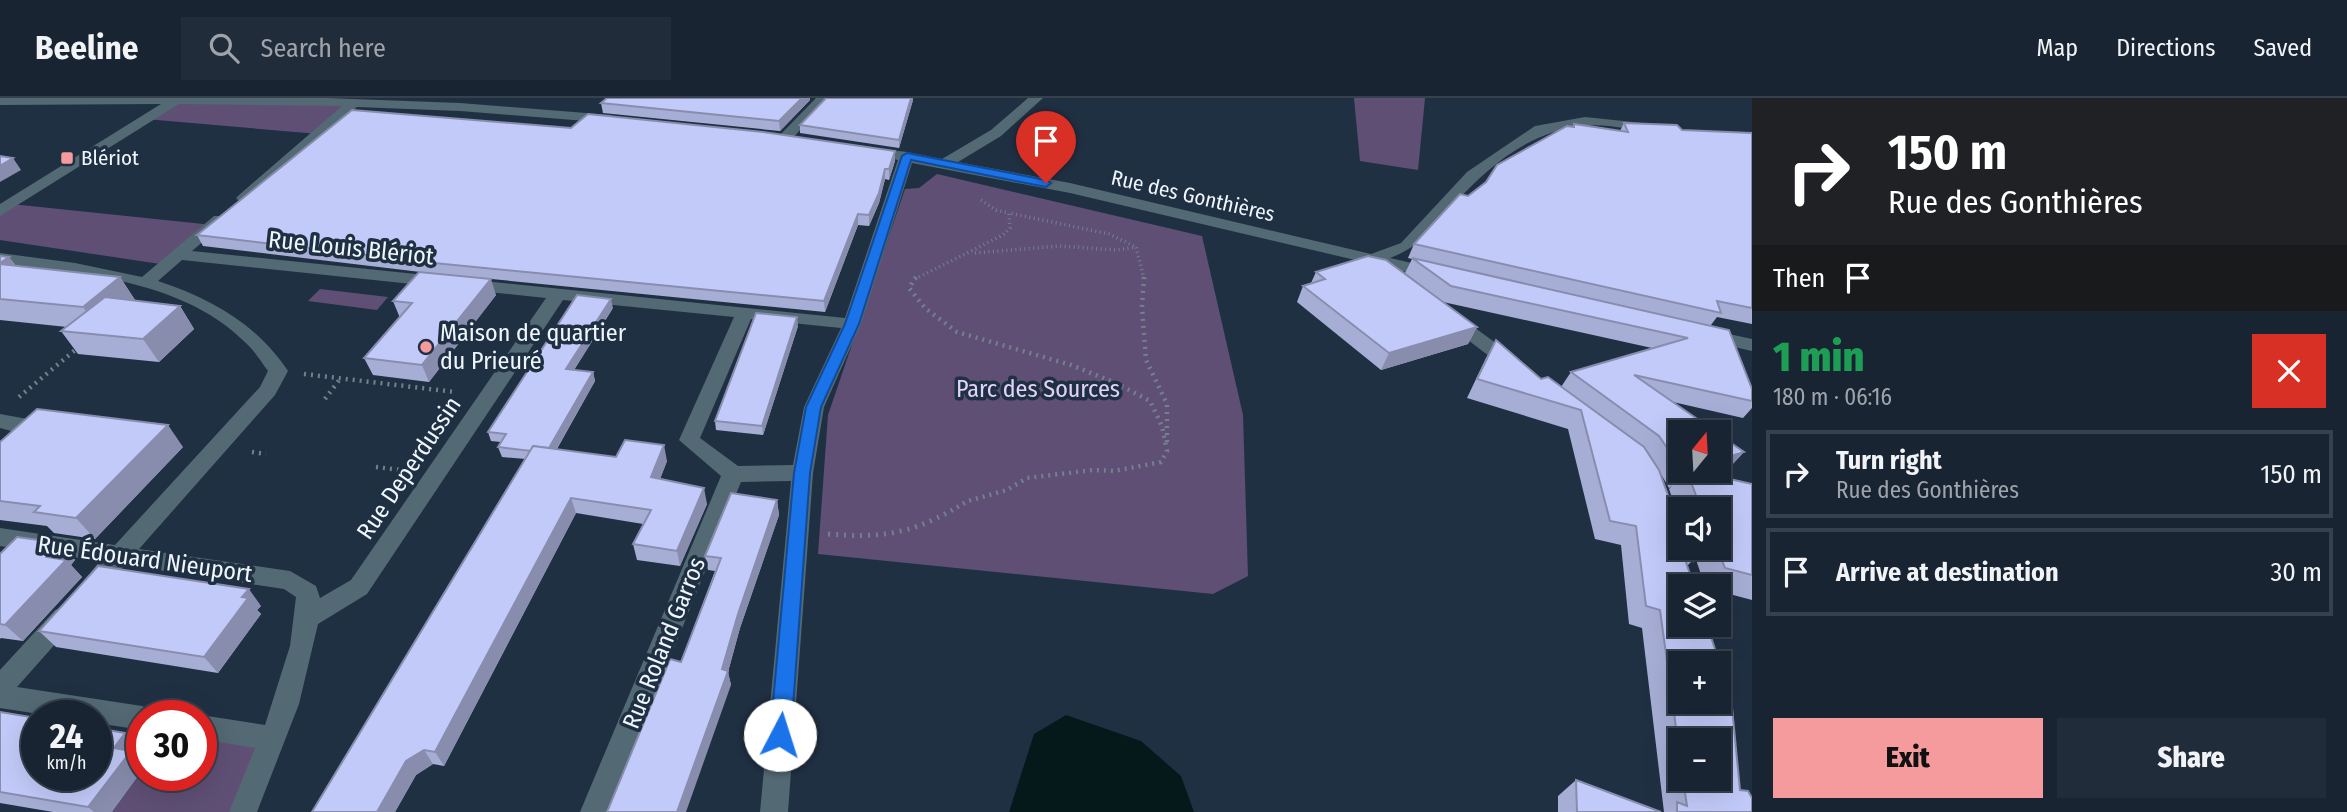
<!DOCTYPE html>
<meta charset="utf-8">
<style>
body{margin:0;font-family:"Fira Sans Condensed",sans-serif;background:#212c3a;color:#f1f3f6;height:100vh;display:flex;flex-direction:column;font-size:26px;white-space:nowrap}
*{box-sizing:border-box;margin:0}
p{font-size:23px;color:#9fa4ac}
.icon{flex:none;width:38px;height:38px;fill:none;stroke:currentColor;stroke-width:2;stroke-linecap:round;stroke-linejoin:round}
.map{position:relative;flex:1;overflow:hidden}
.sheet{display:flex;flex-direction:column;background:#182432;width:595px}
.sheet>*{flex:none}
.guide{background:#202124;color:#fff;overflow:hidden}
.needle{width:46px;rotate:18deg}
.buttons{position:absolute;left:1668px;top:322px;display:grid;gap:14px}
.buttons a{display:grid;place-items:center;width:63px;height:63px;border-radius:0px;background:#182432;box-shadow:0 7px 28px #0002,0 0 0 2px #36414d;font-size:35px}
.speed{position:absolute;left:21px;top:602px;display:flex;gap:14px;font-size:35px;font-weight:700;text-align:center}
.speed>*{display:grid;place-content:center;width:91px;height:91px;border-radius:50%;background:#182432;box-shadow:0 7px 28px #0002,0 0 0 2px #36414d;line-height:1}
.speed small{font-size:18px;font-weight:400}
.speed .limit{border:10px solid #d22;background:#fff;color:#111}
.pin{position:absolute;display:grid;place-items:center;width:60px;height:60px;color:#fff;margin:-72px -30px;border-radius:50% 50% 50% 0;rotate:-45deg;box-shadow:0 0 7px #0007}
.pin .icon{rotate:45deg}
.me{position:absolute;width:77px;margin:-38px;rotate:5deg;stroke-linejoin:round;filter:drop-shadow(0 0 5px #0008)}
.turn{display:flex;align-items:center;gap:24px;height:147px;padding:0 21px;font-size:32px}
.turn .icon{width:91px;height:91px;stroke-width:2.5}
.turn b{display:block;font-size:49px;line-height:60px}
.then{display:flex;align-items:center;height:66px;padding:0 21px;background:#0003;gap:14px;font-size:26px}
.round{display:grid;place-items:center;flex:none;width:74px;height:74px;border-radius:0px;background:#212c3a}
.head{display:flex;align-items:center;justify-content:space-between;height:119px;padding:0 21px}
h1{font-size:42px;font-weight:800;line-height:52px;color:#1e9e55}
.action{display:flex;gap:14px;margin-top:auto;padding:14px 21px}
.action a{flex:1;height:80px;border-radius:0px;background:#f59b9d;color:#111;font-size:28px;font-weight:800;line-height:80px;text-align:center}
.action a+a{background:#212c3a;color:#f1f3f6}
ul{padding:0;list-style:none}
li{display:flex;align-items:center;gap:21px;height:88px;margin:0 14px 10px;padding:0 7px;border:4px solid #36414d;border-radius:0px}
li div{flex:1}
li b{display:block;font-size:26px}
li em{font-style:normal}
header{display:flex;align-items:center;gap:42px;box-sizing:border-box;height:98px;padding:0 35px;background:#182432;border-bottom:2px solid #36414d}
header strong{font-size:33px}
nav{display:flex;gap:38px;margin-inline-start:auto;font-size:24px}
.search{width:490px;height:63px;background:#212c3a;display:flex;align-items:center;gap:18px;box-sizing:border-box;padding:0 24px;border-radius:0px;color:#9fa4ac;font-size:26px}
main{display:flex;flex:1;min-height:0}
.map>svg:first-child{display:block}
.green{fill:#5f4f75}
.water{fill:#05191b}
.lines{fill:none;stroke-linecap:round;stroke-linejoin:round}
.path-far2{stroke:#74808e;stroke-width:3.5;stroke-dasharray:1 3.5;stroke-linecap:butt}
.path-far1{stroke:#74808e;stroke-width:4.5;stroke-dasharray:2 5;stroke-linecap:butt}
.path{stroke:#74808e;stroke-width:5;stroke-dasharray:2 6;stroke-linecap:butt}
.minor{fill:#536973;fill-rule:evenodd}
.wall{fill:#a7aed6;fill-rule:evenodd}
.shaded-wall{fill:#888dae}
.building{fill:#c2caf9;stroke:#888dae;stroke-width:2;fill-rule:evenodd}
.route{fill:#1a73e8;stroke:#114b97;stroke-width:2}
.poi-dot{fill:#f59b9d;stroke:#203043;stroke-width:2.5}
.labels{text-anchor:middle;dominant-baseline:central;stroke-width:7;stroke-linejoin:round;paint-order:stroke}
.far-poi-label{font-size:21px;fill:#eff6fd;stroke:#203043;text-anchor:start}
.far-street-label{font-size:21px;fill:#eff6fd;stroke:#203043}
.street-label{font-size:24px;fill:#eff6fd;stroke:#203043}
.poi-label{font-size:24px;fill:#eff6fd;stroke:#203043;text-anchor:start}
.park-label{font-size:24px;fill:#e2d2fa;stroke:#203043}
</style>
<header>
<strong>Beeline</strong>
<div class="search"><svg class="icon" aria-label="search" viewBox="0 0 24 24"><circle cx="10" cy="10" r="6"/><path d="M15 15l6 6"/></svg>Search here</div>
<nav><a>Map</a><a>Directions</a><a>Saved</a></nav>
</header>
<main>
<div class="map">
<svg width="1752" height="714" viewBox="0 0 1752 714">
<rect width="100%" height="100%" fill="#203043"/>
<g class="green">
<polygon points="179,0 354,5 318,36 145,21"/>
<polygon points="1354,0 1425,0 1418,72 1360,63"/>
<polygon points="937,76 1202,138 1243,317 1248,478 1213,496 818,456 828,317 905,91 919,90"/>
<polygon points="11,106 213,127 167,167 0,142 0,113"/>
<polygon points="320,191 388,199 377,212 308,203"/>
<polygon points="201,629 273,641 243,714 112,714 142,673 142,677 201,677"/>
</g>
<polygon class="water" points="1066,617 1141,643 1181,678 1194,714 1009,714 1034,636"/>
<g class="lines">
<g class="path-far2">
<polyline points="981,102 996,112 1009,115"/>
<polyline points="975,155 1060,148 1116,152 1136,149 1144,181"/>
<polyline points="915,181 1003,137 1010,130 1009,115 1109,136 1136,149"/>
</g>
<g class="path-far1">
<polyline points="916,179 909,190 925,210 957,234 1071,267 1116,285 1150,303 1162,328 1167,353 1161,364 1114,373 1093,372 1027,380 1007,392 968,403 949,414"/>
<polyline points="1144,179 1142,209 1146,262 1167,306 1167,347"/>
<polyline points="304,276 455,294"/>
<polyline points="19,299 80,248"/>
<polyline points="325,301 340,281"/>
<polyline points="252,354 266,356"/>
<polyline points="376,369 400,372"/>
</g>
<path class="path" d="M828,436C878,440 908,437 952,412"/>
<g class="minor">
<polygon points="0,0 327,0 460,5 611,17 618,21 611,25 460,13 357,9 249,103 239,103 236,100 239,97 342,8 179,6 0,118 0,106 161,6 0,7"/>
<polygon points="816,0 830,0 790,43 780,43 780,37"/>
<path d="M1028,0H1043L1001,38L958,64L1070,85L1371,156L1401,145L1467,74L1535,28L1585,19L1652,26L1659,30L1652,34C1630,32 1605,25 1583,28C1530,33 1489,68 1454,106C1431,131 1422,148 1390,160L1442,172L1445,176L1442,180L1436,181L1070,95L912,65L861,226L824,309L813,375L788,714H760L791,383L741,384L608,714H580L721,378L679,342L734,219L563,202L367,496L318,526L299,606L257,714H229L255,650L201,641V618H199L201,617L265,627L290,548L296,499L284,491L125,467C113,480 101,503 82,497L78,490L100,463L0,448V430L115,447L260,289L268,273C262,265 256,255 248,247C187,183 83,175 0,165V155L75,165L142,179L214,118H226L228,121L226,124L192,153L845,220L898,62L864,55L862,52L864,49L907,54L942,61L991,32ZM182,162L546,200L351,482L320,500L316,488L290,473L139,451L275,297L288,273C257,226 210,200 158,183ZM751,221L841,230L804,309L793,367L738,368L700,340Z"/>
<polygon points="1449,214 1455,215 1520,263 1523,267 1520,271 1506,271 1443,223 1440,219"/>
<polygon points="1706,231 1752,241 1752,253 1699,241 1697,237"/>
<path d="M0,316L33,322L39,335C33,351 17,370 0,376V356L16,341L19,335L0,330Z"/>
<polygon points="64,509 73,512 76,519 73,526 17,589 142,608 151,612 154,618 142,618 142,632 96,625 96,618 52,618 0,610 0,572 55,512"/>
</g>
</g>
<g class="wall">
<polygon points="810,2 780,33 603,15 601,5"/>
<polygon points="913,2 899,50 800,35 800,27"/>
<path d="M1624,25L1682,32L1752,35V226L1717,219L1711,227L1752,291V310L1743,320L1673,304L1680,334V373H1718L1744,354L1729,370L1710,376L1752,386V502L1718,493V488H1705L1692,450H1718V411H1680V422L1669,391L1671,389L1669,390L1661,376L1692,463L1687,468L1740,692L1752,714H1664L1642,530L1629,526L1621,447L1595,441L1568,331L1467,300L1486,260L1496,242L1541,281L1561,289L1571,274L1652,250L1443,204L1405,175L1412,161L1408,160L1414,146L1468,98L1572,29L1574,26L1620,33ZM1680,642L1718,681H1680Z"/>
<polygon points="895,63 889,82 885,81 879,105 869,128 858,127 825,214 481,180 496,197 429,284 373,277 364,260 400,220 393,203 429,175 203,148 197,137"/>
<polygon points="0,158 9,159 16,168 120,179 135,202 134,203 180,208 194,231 159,264 78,256 61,233 67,229 0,222"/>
<polygon points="1316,174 1477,229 1468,246 1381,272 1297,204 1303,188 1311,185"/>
<polygon points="613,210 574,272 593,274 595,283 557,351 616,359 667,363 660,381 707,406 680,468 637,462 633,446 643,426 576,415 444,668 433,666 416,677 395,714 312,714 526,361 502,359 498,349 501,344 491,343 488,334"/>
<polygon points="798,228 763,337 716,332 715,323"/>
<polygon points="0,344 183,349 95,441 54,435 47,428 0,422"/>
<polygon points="777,402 779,417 740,530 728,574 731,587 681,564 715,473 708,472 705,458"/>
<polygon points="60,445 75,462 71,467 82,479 23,543 1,540 0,541 0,456"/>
<polygon points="261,508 257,512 261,516 218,575 56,549 39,533"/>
<polygon points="0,614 141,649 135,657 112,714 53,714 0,705"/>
<polygon points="1576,682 1661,714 1558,714 1558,698"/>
</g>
<g class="shaded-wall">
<polygon points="802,0 810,0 810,2 780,33 779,23"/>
<polygon points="911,0 913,0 913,2 899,50 899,42"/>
<polygon points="895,53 895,63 889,82 889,71"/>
<polygon points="13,60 21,72 0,84 0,68"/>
<polygon points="885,71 885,81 879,105 869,128 869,117"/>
<polygon points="858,116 858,127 825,214 824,203"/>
<polygon points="9,159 25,181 0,168 0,165"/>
<polygon points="120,179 135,202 99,232 83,209"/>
<polygon points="491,181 496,197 429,284 422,267"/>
<polygon points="611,201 613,210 569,280 566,271"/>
<polygon points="180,208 194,231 159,264 143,241"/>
<polygon points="797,219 798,228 763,337 762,328"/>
<polygon points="1477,229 1468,246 1381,272 1389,255"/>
<polygon points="593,274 595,283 549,364 546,355"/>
<polygon points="168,327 183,349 95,441 76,420"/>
<polygon points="664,347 667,363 655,394 651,379"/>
<polygon points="1744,354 1729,370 1691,383 1687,373 1718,373 1718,362"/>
<polygon points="1684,373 1671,389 1669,390 1683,374"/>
<polygon points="704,390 707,406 680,468 677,453"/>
<polygon points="571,400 576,415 444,668 435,654"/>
<polygon points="777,402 779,417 740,530 728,574 731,587 686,714 677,714 722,571 738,516"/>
<polygon points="60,445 75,462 71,467 82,479 23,543 5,527 47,459"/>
<polygon points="249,491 261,508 257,512 261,516 218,575 204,559 242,499"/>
<polygon points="125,635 141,649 135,657 142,663 142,673 112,714 94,714 88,709 114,650"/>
<polygon points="424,652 433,666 416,677 395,714 377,714 406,663"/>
</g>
<g class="building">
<polygon points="607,0 802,0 779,23 601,5"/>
<polygon points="826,0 911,0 899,42 800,27"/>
<polygon points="352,12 571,30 588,16 763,34 895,53 889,71 885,71 879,95 869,117 858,116 824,203 434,165 197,137"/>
<polygon points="1624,25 1677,27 1682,32 1752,35 1752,210 1717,203 1721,215 1414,146 1460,96 1468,98 1486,84 1497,67 1567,28 1574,29 1574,26 1628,34"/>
<polygon points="0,58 13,60 0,68"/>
<polygon points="0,158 9,159 0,165"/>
<polygon points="1368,158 1386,162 1477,229 1389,255 1303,188 1325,181 1316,174"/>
<polygon points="1412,160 1729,232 1752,291 1752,303 1634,277 1716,334 1680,334 1680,369 1659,338 1571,274 1688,240 1451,188"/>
<polygon points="0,166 120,179 83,209 0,201"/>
<polygon points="419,174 491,181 422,267 364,260 412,205 393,203"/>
<polygon points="577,197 611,201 566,271 593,274 549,350 533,348 531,353 498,349 506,336 488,334"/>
<polygon points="105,199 180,208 143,241 61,233"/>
<polygon points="756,215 797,219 762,328 715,323"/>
<path d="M1496,242L1541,281L1548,279L1644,349L1659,372L1680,431V450H1687L1692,463L1685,461L1694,488H1680V527H1707L1731,599L1740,692L1748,693L1752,700V714H1677V704L1687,708L1683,681H1718V642H1680V659L1660,512L1646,508L1636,428L1610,423L1581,312L1477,281ZM1680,565H1718V604H1680Z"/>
<polygon points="37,311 168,327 76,420 34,414 40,408 0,403 0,344"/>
<polygon points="1718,336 1744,354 1718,362"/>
<polygon points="625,342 664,347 651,379 704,390 677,453 633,446 651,412 571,400 435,654 424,652 406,663 377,714 312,714 533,348 616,359"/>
<polygon points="1687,373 1695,373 1752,386 1752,477 1725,470 1717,450 1718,450 1718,411 1699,411 1698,403"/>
<polygon points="731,395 777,402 738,516 722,571 728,573 677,714 607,714 670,561 681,564 721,460 705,458"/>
<polygon points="17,439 60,445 47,459 66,462 5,527 0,526 0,456"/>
<polygon points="98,468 249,491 242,499 248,500 204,559 39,533"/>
<polygon points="0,614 37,620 37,677 96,677 96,630 125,635 114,650 131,653 88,709 0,694"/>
<polygon points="1576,682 1661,714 1577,714"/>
</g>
<polygon class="route" points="907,55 1046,82 1051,85 1046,89 911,62 859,226 821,309 810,375 791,637 788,644 780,646 773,644 770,637 794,375 806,309 845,226 902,58"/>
<g class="poi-dot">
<rect x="60" y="53" width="14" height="14" rx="3.5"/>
<circle cx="426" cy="249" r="7"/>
</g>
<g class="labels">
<g class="far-poi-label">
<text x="81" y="60">Blériot</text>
</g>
<g class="far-street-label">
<text transform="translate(1193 98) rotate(13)">Rue des Gonthières</text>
</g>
<g class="street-label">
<text transform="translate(351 150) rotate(6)">Rue Louis Blériot</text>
<text transform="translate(409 370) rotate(-56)">Rue Deperdussin</text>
<text transform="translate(145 461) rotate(8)">Rue Édouard Nieuport</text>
<text transform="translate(664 545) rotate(-68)">Rue Roland Garros</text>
</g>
<g class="poi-label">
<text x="440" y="235">Maison de quartier<tspan x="440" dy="28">du Prieuré</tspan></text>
</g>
<g class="park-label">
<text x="1038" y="291">Parc des Sources</text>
</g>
</g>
</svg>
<div class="buttons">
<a><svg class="needle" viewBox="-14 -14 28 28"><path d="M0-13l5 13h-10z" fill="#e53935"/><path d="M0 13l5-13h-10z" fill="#9fa4ac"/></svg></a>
<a><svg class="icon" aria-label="sound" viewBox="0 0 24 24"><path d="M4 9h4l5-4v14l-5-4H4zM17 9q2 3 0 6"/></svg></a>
<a><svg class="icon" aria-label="layers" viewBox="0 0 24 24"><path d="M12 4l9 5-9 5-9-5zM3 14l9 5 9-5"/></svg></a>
<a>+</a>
<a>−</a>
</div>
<div class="speed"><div>24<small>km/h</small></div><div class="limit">30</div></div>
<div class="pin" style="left:1046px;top:85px;background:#d93025"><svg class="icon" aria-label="arrive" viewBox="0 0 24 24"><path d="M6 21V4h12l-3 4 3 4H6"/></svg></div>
<svg class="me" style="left:780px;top:637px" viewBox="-20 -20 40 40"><circle r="19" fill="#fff"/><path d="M0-13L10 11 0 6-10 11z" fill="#1a73e8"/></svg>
</div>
<section class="sheet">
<div class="guide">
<div class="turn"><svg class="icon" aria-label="right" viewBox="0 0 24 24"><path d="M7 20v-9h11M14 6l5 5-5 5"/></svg><div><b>150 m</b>Rue des Gonthières</div></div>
<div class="then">Then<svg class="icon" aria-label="arrive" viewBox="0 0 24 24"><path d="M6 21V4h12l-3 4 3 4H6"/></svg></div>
</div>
<div class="head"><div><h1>1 min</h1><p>180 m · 06:16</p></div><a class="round" style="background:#d93025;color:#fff"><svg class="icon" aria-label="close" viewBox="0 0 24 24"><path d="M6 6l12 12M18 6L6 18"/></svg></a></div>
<ul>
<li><svg class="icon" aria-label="right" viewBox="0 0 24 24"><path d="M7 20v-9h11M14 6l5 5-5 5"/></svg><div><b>Turn right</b><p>Rue des Gonthières</p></div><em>150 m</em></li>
<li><svg class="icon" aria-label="arrive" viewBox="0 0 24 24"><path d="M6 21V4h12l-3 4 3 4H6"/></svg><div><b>Arrive at destination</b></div><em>30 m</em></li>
</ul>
<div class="action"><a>Exit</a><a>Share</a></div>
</section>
</main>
